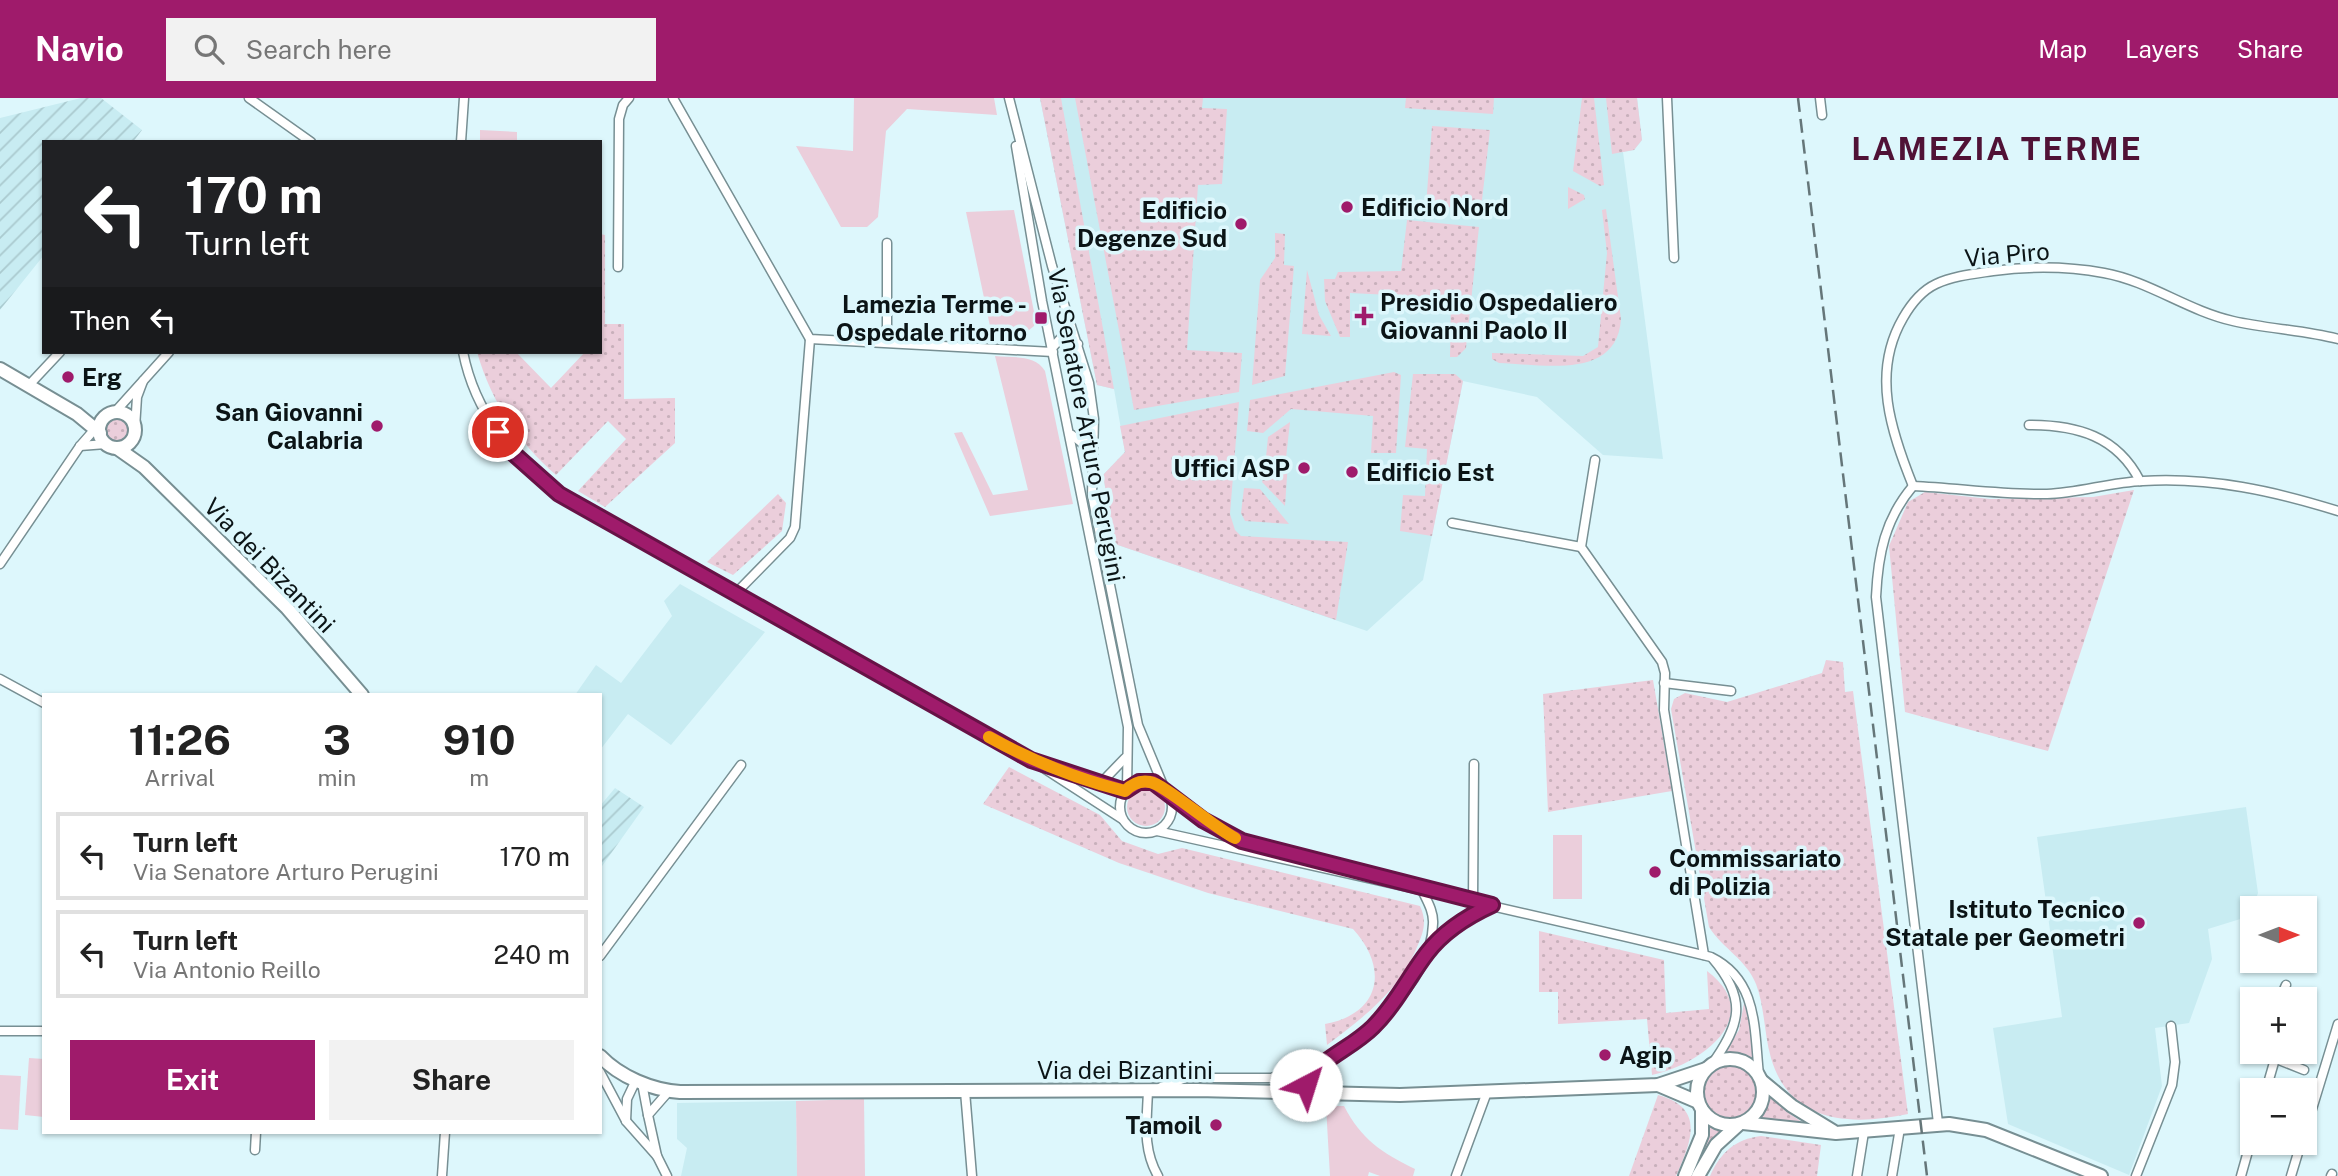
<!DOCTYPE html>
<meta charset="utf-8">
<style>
body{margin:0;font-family:"Public Sans",sans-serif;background:#f2f2f2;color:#222;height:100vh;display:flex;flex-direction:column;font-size:26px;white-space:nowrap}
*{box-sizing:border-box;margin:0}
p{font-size:23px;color:#767676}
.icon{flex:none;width:38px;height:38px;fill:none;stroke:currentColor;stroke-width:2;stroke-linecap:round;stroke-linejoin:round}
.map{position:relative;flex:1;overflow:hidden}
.details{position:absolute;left:42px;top:595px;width:560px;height:441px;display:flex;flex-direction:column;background:#fff;border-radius:0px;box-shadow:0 2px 5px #0004}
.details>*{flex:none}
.guide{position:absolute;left:42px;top:42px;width:560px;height:214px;border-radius:0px;box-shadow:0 2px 5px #0004;background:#202124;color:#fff;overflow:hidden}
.needle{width:46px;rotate:90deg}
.controls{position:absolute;left:2240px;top:798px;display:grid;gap:14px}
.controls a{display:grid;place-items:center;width:77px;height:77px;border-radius:0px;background:#fff;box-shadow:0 2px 5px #0004;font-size:35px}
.pin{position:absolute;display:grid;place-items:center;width:60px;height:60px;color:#fff;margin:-30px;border:4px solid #fff;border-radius:50%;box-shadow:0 2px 7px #0007}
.me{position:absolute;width:77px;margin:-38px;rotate:40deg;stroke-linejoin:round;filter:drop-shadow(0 0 5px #0008)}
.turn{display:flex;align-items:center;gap:24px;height:147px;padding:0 28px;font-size:32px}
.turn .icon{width:91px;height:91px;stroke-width:2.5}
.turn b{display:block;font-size:49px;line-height:60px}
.then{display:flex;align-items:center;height:66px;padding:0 28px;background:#0003;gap:14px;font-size:26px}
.eta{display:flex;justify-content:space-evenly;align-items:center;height:119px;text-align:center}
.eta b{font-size:42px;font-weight:700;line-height:49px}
.button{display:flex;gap:14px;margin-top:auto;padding:14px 28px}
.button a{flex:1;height:80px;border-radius:0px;background:#9f1b6b;color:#fff;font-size:28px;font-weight:700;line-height:80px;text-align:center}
.button a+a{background:#f2f2f2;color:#222}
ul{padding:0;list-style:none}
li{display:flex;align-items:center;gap:21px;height:88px;margin:0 14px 10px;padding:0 14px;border:4px solid #e0e0e0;border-radius:0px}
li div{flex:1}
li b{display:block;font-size:26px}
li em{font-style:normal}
header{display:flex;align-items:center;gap:42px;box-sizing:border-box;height:98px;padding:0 35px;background:#9f1b6b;color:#fff}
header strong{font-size:33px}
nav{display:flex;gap:38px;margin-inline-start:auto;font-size:24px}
.search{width:490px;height:63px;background:#f2f2f2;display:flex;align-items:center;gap:18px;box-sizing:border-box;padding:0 24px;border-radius:0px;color:#767676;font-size:26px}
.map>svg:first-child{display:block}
.built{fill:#c8ecf2}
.industrial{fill:url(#industrial-furrows)}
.grass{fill:url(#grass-dots)}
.park{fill:#ebcedb}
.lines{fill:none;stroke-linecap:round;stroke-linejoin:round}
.street-casing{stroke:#778f93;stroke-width:11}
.secondary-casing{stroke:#778f93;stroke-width:16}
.street{stroke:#fff;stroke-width:8}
.secondary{stroke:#fff;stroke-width:12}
.rail{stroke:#657679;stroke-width:2.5;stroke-dasharray:14 7;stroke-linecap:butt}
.route-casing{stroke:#671246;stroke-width:18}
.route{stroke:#9f1b6b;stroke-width:12}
.slow{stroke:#f59e0b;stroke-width:12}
.poi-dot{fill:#9f1b6b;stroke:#ddf7fc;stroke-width:2.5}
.labels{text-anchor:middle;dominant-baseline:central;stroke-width:7;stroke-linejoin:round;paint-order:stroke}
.poi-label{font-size:24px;font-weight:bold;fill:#0b1416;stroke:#ddf7fc;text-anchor:start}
.street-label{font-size:24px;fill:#0b1416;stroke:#ddf7fc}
.district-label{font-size:32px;font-weight:bold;letter-spacing:2px;fill:#501236;stroke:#ddf7fc}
</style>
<header>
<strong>Navio</strong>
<div class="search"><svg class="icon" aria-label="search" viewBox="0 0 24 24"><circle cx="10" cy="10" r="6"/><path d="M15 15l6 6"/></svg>Search here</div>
<nav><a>Map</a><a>Layers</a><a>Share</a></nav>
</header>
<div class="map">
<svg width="2338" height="1078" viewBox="0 0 2338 1078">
<defs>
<pattern id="industrial-furrows" width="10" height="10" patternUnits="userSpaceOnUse" patternTransform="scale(1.75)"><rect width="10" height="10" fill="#c8ecf2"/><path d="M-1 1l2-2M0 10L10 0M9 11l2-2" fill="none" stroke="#aacacf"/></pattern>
<pattern id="grass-dots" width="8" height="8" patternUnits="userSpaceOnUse" patternTransform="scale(1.75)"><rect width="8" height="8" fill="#ebcedb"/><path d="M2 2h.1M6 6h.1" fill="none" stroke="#c8b0bb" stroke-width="1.8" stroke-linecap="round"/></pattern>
</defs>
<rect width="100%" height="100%" fill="#ddf7fc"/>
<g class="built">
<polygon points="1040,0 1637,0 1642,42 1634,52 1623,54 1663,361 1603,357 1537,299 1463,283 1423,482 1367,533 1115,446 1103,377 1125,354 1114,291 1097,287"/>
<polygon points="680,486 765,534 671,647 628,616 600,652 600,597 575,597 596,567 621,585 672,518 664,503"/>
<polygon points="2246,709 2258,795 2250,818 2208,831 2212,861 2189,925 2155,930 2162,988 2129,1077 2008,1026 1993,930 2062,919 2037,739"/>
<polygon points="796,1003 797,1078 681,1078 687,1050 677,1041 677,1005"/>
</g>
<g class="industrial">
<polygon points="81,0 101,0 142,32 133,44 44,44 44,157 0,212 0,20"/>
<polygon points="615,690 644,709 600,771 600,708"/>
</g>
<g class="grass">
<polygon points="1040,0 1061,0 1114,291 1097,287"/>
<polygon points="1075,0 1203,0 1202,10 1227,11 1222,86 1198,87 1187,252 1242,255 1239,294 1134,312"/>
<polygon points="1406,0 1494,0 1493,16 1405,10"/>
<polygon points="1582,0 1594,0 1604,87 1600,88 1573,73"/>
<polygon points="1606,0 1637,0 1642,42 1634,52 1612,56"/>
<polygon points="1432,28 1490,32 1481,111 1426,108"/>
<polygon points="1568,89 1584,97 1585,101 1568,111"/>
<path d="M1606,111L1621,221C1617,283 1541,266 1499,265L1492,261V255L1583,258L1598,249L1607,155L1602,112Z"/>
<polygon points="1407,122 1479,129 1466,250 1457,259 1450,259 1451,200 1350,195 1350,239 1340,239 1325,203 1324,181 1335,181 1338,174 1401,173"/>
<polygon points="1275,135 1285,136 1284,167 1294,168 1285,278 1252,287 1260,182 1275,160"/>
<path d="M600,136L605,137V226H624V301L675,300V345L605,409L578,393L626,341L608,323L556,377C517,343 491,303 477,254H516L551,290L585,254H600Z"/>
<polygon points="1307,172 1319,217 1331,238 1302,236"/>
<polygon points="1394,274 1401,277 1396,355 1371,355 1373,318 1291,311 1263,335 1247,333 1250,302"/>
<polygon points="1413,276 1455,276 1463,283 1432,438 1400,433 1403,397 1425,398 1427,351 1405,349"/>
<polygon points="1239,304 1230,416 1235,432 1241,438 1348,444 1336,522 1115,446 1103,377 1125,354 1120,328"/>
<circle cx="119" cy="331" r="13"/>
<polygon points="1290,324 1286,360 1266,359 1268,339"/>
<polygon points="1274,364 1288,364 1285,408 1262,384 1267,370"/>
<polygon points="1244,390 1260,391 1289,426 1245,423 1241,415"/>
<polygon points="2134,392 2048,653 1905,614 1889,448 1908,404 1925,394 1990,401 2093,399"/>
<polygon points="778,396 786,405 782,433 733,477 707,464"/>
<path d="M1826,562L1843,564L1845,594L1853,593L1908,1016C1852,1028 1790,1026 1771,960C1764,936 1765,910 1756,886C1746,861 1723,851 1709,829L1671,611L1674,601L1685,595L1727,604L1822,575Z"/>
<polygon points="1653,582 1672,693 1548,714 1543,596"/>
<path d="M1009,669L1100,717L1122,743L1158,756L1182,750L1420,808C1427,823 1424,833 1417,849C1398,894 1365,918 1327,947L1325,926C1381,916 1389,870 1353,831L1208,795L1119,765L983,706Z"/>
<circle cx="1146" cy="709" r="19"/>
<path d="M1539,833L1664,862L1666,915L1709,911L1707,873C1768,919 1699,967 1652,977L1647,921L1558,926V894H1539Z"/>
<polygon points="1744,905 1746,907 1756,965 1733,956 1723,958 1739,932"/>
<circle cx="1730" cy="994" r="26"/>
<polygon points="1770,995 1790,1016 1808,1028 1757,1020"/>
<path d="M1658,997C1706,1010 1691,1044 1676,1078H1629Z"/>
<polygon points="1707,1023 1726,1031 1701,1060"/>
<path d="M1761,1038L1821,1047L1817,1078H1710C1720,1055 1735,1041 1761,1038Z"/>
</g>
<g class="park">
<polygon points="854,0 994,0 997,17 907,11 886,33 878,119 867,129 841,129 796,48 853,53"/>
<polygon points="480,32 517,34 517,44 480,44"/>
<polygon points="1014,112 1035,219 1034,228 1024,236 991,233 966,114"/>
<path d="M995,258C1013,260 1035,256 1045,273L1073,406L990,418L954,335L962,334L993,397L1028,392Z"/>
<rect x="1553" y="737" width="29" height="64"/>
<polygon points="29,960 44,961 44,1019 25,1017"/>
<polygon points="0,977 21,978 18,1032 0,1031"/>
<polygon points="864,1001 865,1078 797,1078 796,1003"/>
<path d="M1326,1008H1344C1361,1041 1382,1055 1415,1071L1413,1078H1380L1369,1074L1368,1078H1330Z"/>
</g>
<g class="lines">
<defs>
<g id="street">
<polyline points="249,0 311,44"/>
<polyline points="673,0 810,241 1053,254"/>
<polyline points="1009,0 1052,168 1089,285 1094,321 1092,397 1138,627 1165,692"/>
<polyline points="1667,0 1674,160"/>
<polyline points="1820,0 1822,17"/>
<polyline points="461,44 464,0"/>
<polyline points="1016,48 1042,203 1128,629 1127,691"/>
<polyline points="618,169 619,21 623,7 629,0"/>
<polyline points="887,244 887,145"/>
<polyline points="1052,250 1061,240 1078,246"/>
<path d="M463,254C476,319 511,353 559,396L1031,662L1122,721"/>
<polyline points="30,286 60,254"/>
<polyline points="115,314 169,254"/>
<path d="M2029,327C2077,327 2117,338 2140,383"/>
<polyline points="135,330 137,299 143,283"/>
<polyline points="1072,337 1083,346 1093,336"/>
<polyline points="80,348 106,346"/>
<polyline points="1595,362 1581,449 1662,564 1665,575 1664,612 1704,857"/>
<path d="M1913,388C1885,421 1878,456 1876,499L1938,1025"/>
<path d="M1913,388C1891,333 1871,275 1903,220C1911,206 1921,193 1936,186C1953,178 1973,176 1993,173C2030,168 2066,168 2104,175C2149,183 2188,213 2233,223C2268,231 2304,232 2338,241"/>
<path d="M1913,388C1958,390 2002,397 2047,396C2079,395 2111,384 2143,383C2211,379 2274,393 2338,413"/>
<polyline points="1452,425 1581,449"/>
<polyline points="0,466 80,348 101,324"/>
<polyline points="734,497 790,440 795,429 810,241"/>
<polyline points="0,581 44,605"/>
<polyline points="1664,585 1731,593"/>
<polyline points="1051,670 1125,693"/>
<circle cx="1146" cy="709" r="26"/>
<polyline points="1099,687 1125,660"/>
<polyline points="1167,694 1203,722 1242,743 1405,784"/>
<path d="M1157,733C1342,774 1527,815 1711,859C1758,882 1754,930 1759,977"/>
<polyline points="1473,803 1474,666"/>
<polyline points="1427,854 1459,825 1492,807"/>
<polyline points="600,858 741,667"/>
<polyline points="2280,901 2286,887"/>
<polyline points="0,933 44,933"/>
<polyline points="2259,954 2304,972"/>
<path d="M1712,966C1741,926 1747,901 1713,861"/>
<polyline points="600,974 626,1023 657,1058"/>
<polyline points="642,985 648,1017"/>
<polyline points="1161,989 1186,980 1271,980 1310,971"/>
<path d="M1148,992C1147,1024 1142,1050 1158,1078"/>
<polyline points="2266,992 2275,961"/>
<polyline points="965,993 972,1078"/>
<path d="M1281,994C1335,958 1431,898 1433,826C1434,813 1426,801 1421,790"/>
<polyline points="626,1023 627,1001 636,982"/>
<polyline points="2305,1034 2338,926"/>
<polyline points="255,1052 256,1034"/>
<polyline points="442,1078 445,1034"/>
<polyline points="667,1078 657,1058 648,1017 669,993"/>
<polyline points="1456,1078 1487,994"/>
<polyline points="1857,1078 1864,1034"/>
<polyline points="1892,1078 1900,1030"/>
<polyline points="2136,1078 2172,987 2175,964 2171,928"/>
<polyline points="2241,1078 2252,1039"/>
<polyline points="2291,1078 2301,1045"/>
<polyline points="2331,1078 2332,1076"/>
</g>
<g id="secondary">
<polyline points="0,271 77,316 100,335"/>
<circle cx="117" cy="332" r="18"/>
<polyline points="117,350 144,369 287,510 362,597"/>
<path d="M600,958C620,979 652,992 680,994L1197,992L1400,997L1658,987L1706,971"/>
<circle cx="1730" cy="994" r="33"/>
<polyline points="1763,984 1792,1008 1833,1033"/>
<polyline points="1658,987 1698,1004"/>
<polyline points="1743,1025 1836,1035 1949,1026 1986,1032 2101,1078"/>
<polyline points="1685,1078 1702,1037 1702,1012"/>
<polyline points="1698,1078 1716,1047 1738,1027"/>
</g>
</defs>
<use href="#street" class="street-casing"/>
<use href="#secondary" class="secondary-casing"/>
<use href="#street" class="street"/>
<use href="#secondary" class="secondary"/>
<polyline class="rail" points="1798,0 1927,1078"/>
</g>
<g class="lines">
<defs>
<path id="route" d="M498,334L514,356L559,396L1031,662L1125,693L1139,684H1153L1203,722L1242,743L1492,807C1468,818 1443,834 1427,855C1408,880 1396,906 1373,929C1353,949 1325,959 1306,982V987"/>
</defs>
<use href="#route" class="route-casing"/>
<use href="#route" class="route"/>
<path class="slow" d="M989,639C1032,663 1077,681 1125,693C1132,686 1140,682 1150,684C1164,686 1213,729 1235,740"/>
</g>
<g class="poi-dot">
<circle cx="1347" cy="109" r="7"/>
<circle cx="1241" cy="126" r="7"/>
<path d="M1360.5 207.5h7v7h7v7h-7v7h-7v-7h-7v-7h7z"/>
<rect x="1034" y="213" width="14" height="14" rx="3.5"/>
<circle cx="68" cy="279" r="7"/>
<circle cx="377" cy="328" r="7"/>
<circle cx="1304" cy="370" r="7"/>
<circle cx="1352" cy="374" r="7"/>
<circle cx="1655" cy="774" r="7"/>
<circle cx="2139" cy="825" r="7"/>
<circle cx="1605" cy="957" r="7"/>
<circle cx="1216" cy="1027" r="7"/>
</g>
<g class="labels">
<g class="poi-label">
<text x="1361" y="109">Edificio Nord</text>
<text x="1227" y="112" text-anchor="end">Edificio<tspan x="1227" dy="28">Degenze Sud</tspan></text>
<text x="1380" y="204">Presidio Ospedaliero<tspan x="1380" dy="28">Giovanni Paolo II</tspan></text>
<text x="1027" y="206" text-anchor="end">Lamezia Terme -<tspan x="1027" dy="28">Ospedale ritorno</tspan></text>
<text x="82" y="279">Erg</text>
<text x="363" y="314" text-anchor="end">San Giovanni<tspan x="363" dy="28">Calabria</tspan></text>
<text x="1290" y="370" text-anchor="end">Uffici ASP</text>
<text x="1366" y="374">Edificio Est</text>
<text x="1669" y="760">Commissariato<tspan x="1669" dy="28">di Polizia</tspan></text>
<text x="2125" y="811" text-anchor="end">Istituto Tecnico<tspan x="2125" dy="28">Statale per Geometri</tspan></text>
<text x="1619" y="957">Agip</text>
<text x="1202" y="1027" text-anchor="end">Tamoil</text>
</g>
<g class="street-label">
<text transform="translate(2007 156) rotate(-5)">Via Piro</text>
<text transform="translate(1087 327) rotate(79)">Via Senatore Arturo Perugini</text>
<text transform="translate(270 467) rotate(46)">Via dei Bizantini</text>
<text x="1125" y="972">Via dei Bizantini</text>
</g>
<g class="district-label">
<text x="1997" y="50">LAMEZIA TERME</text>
</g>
</g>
</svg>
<div class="controls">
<a><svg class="needle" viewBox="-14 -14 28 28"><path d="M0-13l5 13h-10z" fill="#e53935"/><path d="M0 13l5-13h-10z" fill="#767676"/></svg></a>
<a>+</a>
<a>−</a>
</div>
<div class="pin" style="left:498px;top:334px;background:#d93025"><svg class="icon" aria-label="arrive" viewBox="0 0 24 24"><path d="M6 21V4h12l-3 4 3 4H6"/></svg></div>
<svg class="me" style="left:1306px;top:987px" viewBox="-20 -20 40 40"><circle r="19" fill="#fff"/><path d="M0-13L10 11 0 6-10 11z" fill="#9f1b6b"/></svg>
<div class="guide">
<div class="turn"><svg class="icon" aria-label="left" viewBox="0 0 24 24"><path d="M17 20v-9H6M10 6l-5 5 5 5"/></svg><div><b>170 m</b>Turn left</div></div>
<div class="then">Then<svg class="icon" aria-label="left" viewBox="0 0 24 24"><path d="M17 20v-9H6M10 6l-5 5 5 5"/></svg></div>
</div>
<section class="details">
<div class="eta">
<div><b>11:26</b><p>Arrival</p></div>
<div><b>3</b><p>min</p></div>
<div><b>910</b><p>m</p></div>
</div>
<ul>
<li><svg class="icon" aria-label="left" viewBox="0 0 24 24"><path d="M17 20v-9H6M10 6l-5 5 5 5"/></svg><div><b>Turn left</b><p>Via Senatore Arturo Perugini</p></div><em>170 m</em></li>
<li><svg class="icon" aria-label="left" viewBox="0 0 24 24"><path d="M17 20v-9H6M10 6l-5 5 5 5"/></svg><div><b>Turn left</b><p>Via Antonio Reillo</p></div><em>240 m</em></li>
</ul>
<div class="button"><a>Exit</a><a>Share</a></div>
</section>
</div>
